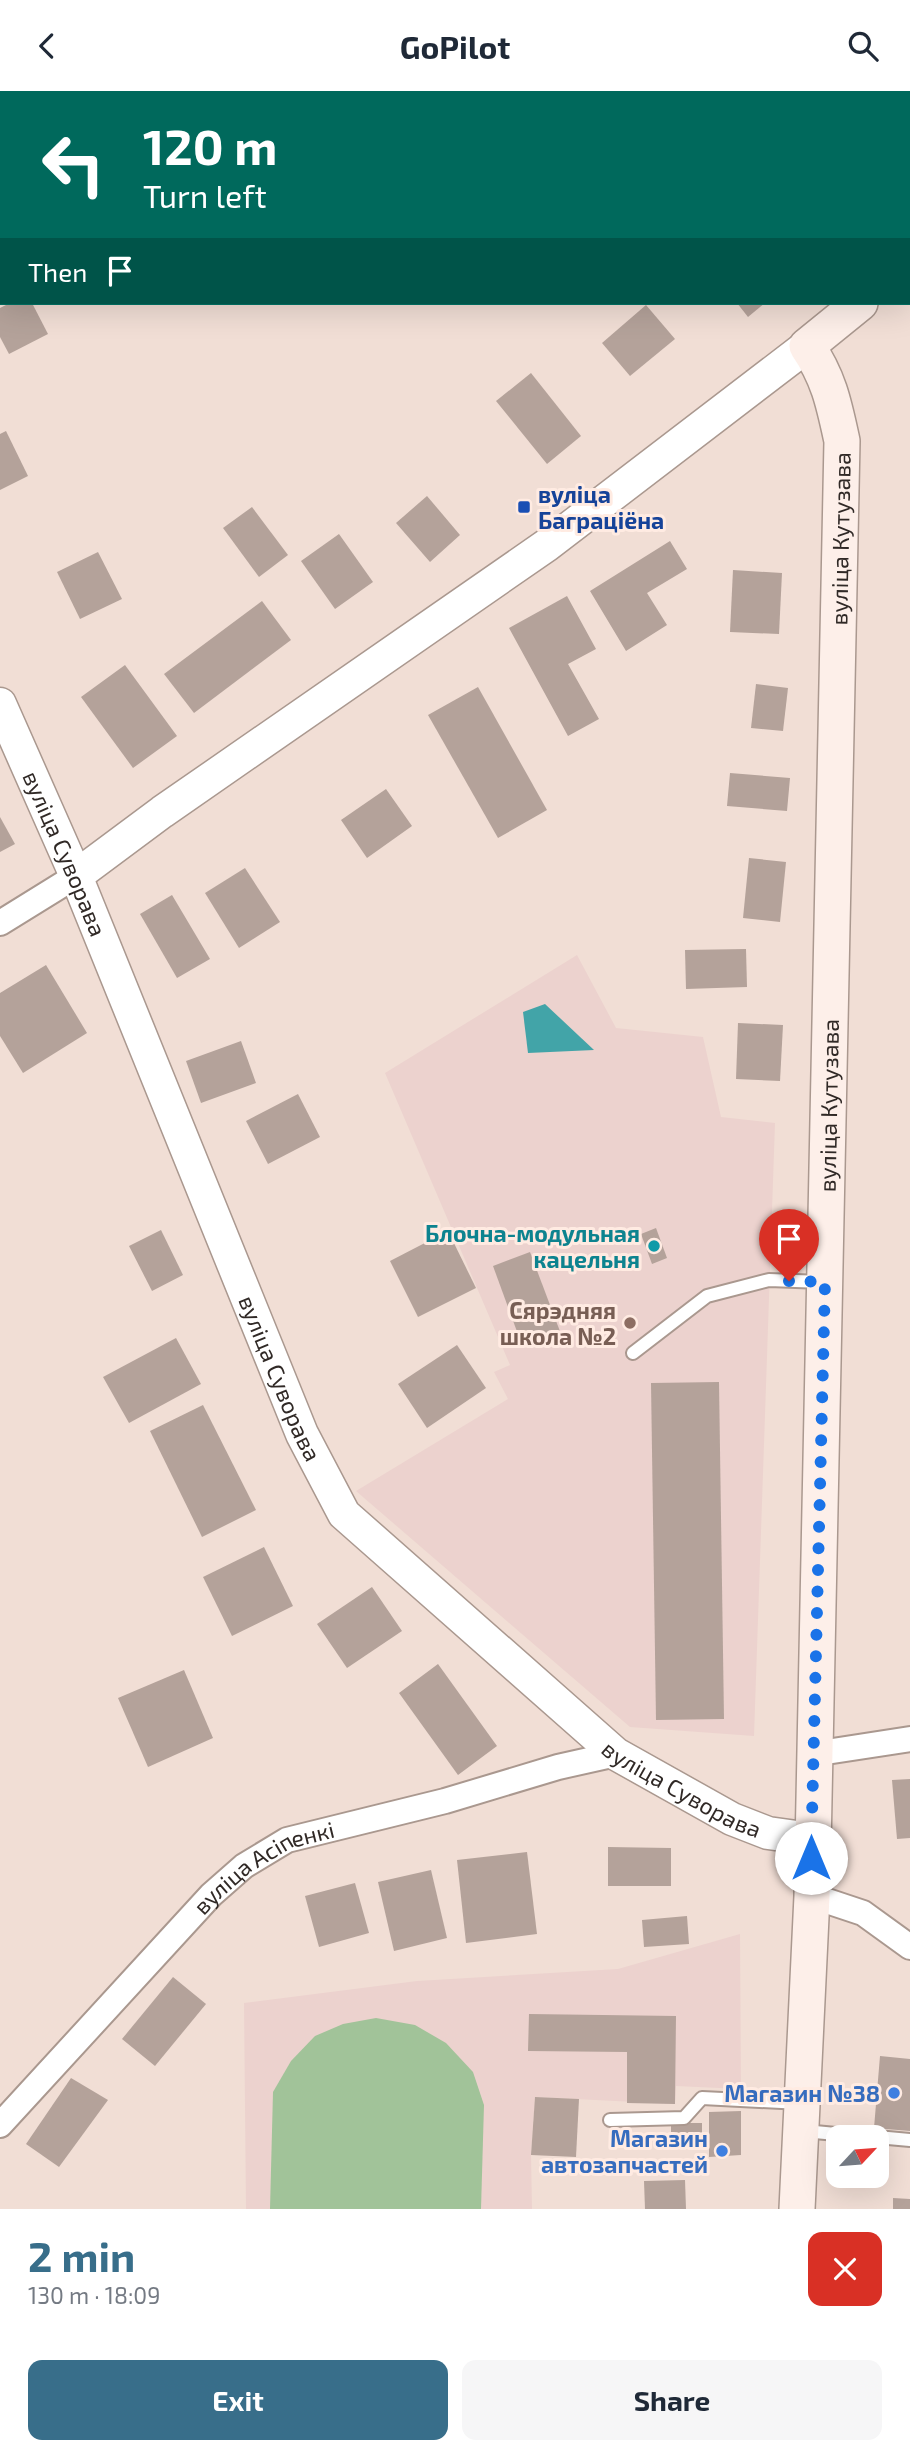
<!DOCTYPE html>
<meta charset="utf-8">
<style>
body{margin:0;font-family:"Exo 2",sans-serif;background:#f6f6f7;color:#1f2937;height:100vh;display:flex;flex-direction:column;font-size:26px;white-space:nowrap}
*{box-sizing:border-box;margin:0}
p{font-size:23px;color:#747a83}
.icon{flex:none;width:38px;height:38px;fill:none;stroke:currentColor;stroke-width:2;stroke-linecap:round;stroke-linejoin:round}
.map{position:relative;height:2118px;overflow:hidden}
.panel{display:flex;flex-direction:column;background:#fff;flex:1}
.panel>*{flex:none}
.guide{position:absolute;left:0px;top:0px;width:910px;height:214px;box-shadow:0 7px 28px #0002;background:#00695c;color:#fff;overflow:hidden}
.needle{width:46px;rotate:64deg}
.fabs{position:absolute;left:826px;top:2034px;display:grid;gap:14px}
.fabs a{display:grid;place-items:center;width:63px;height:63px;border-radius:14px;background:#fff;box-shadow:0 7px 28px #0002;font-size:35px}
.pin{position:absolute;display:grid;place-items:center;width:60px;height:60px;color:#fff;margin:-72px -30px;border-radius:50% 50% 50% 0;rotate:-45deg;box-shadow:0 0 7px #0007}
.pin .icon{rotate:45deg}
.me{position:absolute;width:77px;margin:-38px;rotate:0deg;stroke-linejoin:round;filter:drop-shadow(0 0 5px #0008)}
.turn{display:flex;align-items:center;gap:24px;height:147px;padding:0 28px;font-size:32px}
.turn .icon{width:91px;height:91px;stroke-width:2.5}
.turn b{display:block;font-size:49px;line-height:60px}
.then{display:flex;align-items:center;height:66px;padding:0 28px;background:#0003;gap:14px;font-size:26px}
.round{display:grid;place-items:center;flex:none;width:74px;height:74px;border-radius:14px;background:#f6f6f7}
.overview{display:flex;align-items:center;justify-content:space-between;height:119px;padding:0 28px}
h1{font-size:42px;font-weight:700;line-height:52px;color:#386e8a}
.primary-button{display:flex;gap:14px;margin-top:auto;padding:14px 28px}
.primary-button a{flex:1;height:80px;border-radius:14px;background:#386e8a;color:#fff;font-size:28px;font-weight:700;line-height:80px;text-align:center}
.primary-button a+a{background:#f6f6f7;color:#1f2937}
header{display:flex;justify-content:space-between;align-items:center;height:91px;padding:0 28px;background:#fff;font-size:32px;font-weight:700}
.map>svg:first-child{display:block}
.education{fill:#ecd2ce}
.green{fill:#a1c399}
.water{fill:#42a4a8}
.building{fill:#b4a29a}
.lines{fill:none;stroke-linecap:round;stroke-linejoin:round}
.service-casing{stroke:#aa988f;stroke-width:16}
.minor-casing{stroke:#aa988f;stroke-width:28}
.tertiary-casing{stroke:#aa988f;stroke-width:35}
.secondary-casing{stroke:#aa988f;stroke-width:38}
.service{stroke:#fff;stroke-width:12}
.minor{stroke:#fff;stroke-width:24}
.tertiary{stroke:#fff;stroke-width:32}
.secondary{stroke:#fdefe9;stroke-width:35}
.route{stroke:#1a73e8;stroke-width:12;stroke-dasharray:0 21.6}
.transit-dot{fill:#1a4fb4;stroke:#ffebe2;stroke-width:2.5}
.culture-dot{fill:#0f9aa8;stroke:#ffebe2;stroke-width:2.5}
.education-dot{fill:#8d6e63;stroke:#ffebe2;stroke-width:2.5}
.shop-dot{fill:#3f7fe0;stroke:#ffebe2;stroke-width:2.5}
.labels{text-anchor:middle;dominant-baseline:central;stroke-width:6;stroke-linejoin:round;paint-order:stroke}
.transit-label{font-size:23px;font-weight:bold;fill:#164399;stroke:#ffebe2;text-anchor:start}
.street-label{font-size:23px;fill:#302926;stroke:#ffebe2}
.culture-label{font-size:23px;font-weight:bold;fill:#0d838f;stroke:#ffebe2;text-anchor:end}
.education-label{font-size:23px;font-weight:bold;fill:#785e54;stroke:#ffebe2;text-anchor:end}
.shop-label{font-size:23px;font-weight:bold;fill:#366cbe;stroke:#ffebe2;text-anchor:end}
</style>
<header><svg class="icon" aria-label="back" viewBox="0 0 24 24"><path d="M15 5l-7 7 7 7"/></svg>GoPilot<svg class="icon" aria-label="search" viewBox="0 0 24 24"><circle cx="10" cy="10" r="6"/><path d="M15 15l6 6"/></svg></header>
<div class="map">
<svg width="910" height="2118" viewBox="0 0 910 2118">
<rect width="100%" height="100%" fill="#f1ded5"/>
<g class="education">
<polygon points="577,864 616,937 703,946 721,1026 775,1032 754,1645 630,1636 356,1400 508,1308 494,1281 510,1274 385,982"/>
<polygon points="740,1843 741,1998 676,1995 675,2013 535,2006 531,2064 532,2118 246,2118 244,1912 417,1890 618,1878"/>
</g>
<polygon class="green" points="376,1927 415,1934 446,1952 473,1981 484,2014 481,2118 270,2118 273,2001 291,1970 315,1945 343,1933"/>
<polygon class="water" points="545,913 594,959 528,962 523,921"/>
<g class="building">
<polygon points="10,212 32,212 48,243 9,263 0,246 0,217"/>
<polygon points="737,212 765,212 748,226"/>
<polygon points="646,214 675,248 630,285 602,252"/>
<polygon points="531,282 581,345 547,373 496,310"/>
<polygon points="6,340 28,385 0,399 0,343"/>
<polygon points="427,405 460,444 430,471 396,432"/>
<polygon points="252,416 288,464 259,486 223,437"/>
<polygon points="339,443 373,491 335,518 301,470"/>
<polygon points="670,450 687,478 647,502 667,534 626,560 590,500"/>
<polygon points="98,461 122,508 80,528 57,481"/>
<polygon points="733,479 782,482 779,543 730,541"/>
<polygon points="567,505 596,558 568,573 599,628 568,645 509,537"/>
<polygon points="262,510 291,549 194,622 164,583"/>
<polygon points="125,574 177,645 133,677 81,606"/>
<polygon points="756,593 788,597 783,640 751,637"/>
<polygon points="478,596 547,719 498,747 428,624"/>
<polygon points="730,682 790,687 787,720 727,715"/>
<polygon points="386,698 412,735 367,767 341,729"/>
<polygon points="0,726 15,753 0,761"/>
<polygon points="749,767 786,771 780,831 743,827"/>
<polygon points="245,777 280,831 239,857 205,802"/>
<polygon points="172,804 210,868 177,887 140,823"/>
<polygon points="746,858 747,896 686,898 685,859"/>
<polygon points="46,874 87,942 23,982 0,945 0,902"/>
<polygon points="738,932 783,934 780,990 736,988"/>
<polygon points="241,950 256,992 201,1012 186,970"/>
<polygon points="298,1003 320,1046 268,1073 246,1030"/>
<polygon points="656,1137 667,1167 652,1173 641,1143"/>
<polygon points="161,1139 183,1184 152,1200 129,1155"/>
<polygon points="448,1140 476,1197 418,1226 390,1170"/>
<polygon points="530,1161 561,1243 523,1257 493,1175"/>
<polygon points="176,1247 201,1293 129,1332 103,1286"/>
<polygon points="457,1254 486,1297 427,1337 398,1293"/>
<polygon points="719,1291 724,1628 656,1629 651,1292"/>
<polygon points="203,1314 256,1419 202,1446 150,1340"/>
<polygon points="264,1456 293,1515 232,1545 203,1486"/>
<polygon points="372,1496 402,1540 347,1577 317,1533"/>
<polygon points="438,1573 497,1655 458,1684 399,1602"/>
<polygon points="184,1579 213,1647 148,1676 118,1607"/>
<polygon points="910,1688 910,1747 897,1748 892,1689"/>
<polygon points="608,1756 671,1757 671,1795 608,1795"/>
<polygon points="527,1761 537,1843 466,1852 457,1769"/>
<polygon points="431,1779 447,1847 394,1860 378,1791"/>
<polygon points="355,1792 369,1842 319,1856 305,1805"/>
<polygon points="687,1825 689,1853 644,1856 642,1829"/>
<polygon points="173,1886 206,1913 155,1975 122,1948"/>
<polygon points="529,1923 676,1925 675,2013 627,2012 627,1961 528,1960"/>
<polygon points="880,1965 910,1968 910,2040 874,2037"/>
<polygon points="71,1987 108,2009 59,2076 26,2053"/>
<polygon points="535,2006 579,2008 576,2066 531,2064"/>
<polygon points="741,2020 741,2064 709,2066 709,2021"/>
<rect x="671" y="2032" width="31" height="23"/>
<polygon points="685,2089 686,2118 645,2118 644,2090"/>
<polygon points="893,2107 910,2108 910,2118 893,2118"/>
</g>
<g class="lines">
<defs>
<g id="service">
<polyline points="633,1262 707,1205 769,1189 822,1191"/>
<polyline points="610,2029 684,2027 702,2007 801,2012"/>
<polyline points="804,2040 868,2046"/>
<polyline points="877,2046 910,2049"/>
</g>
<g id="minor">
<polyline points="0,832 76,785"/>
<polyline points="813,1663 910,1648"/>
<polyline points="812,1805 863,1822 910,1856"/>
<path id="s1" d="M0,2034L211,1804L244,1775L287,1749L445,1710L558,1676L616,1663"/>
</g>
<g id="tertiary">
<path id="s2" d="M0,613L76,785L302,1343L344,1423L616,1663L732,1728L768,1742L811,1748"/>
<polyline points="76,785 162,721 547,454 807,255"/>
</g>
<g id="secondary">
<polyline points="908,171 910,170"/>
<path id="s3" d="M797,2118L812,1805L842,350C834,313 829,287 807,255L860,212"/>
</g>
</defs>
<use href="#service" class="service-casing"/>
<use href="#minor" class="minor-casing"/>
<use href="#tertiary" class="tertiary-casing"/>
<use href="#secondary" class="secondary-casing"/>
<use href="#service" class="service"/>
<use href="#minor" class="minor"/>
<use href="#tertiary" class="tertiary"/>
<use href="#secondary" class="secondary"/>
</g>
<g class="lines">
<polyline class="route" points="789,1190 825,1191 811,1767"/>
</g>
<rect class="transit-dot" x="517" y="409" width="14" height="14" rx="3.5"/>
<circle class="culture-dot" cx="654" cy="1155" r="7"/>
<circle class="education-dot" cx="630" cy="1232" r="7"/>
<g class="shop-dot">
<circle cx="894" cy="2002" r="7"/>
<circle cx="722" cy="2060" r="7"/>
</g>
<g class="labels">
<g class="transit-label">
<text x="538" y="403">вуліца<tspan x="538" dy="26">Баграціёна</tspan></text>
</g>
<g class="street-label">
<text stroke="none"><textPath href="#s3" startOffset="1671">вуліца Кутузава</textPath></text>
<text stroke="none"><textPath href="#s2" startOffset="163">вуліца Суворава</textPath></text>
<text stroke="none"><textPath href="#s3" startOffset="1104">вуліца Кутузава</textPath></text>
<text stroke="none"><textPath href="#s2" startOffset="730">вуліца Суворава</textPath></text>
<text stroke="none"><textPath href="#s2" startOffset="1318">вуліца Суворава</textPath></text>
<text stroke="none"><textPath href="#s1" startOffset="373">вуліца Асіпенкі</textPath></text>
</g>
<g class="culture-label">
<text x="640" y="1142">Блочна-модульная<tspan x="640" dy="26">кацельня</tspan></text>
</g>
<g class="education-label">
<text x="616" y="1219">Сярэдняя<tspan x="616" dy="26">школа №2</tspan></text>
</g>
<g class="shop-label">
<text x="880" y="2002">Магазин №38</text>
<text x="708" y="2047">Магазин<tspan x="708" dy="26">автозапчастей</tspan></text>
</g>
</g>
</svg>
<div class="fabs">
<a><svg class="needle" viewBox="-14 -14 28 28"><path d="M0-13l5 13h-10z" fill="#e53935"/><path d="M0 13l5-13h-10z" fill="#747a83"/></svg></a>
</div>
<div class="pin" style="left:789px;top:1190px;background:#d93025"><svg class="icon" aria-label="arrive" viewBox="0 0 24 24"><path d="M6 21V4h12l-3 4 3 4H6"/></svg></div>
<svg class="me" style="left:811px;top:1767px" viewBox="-20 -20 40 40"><circle r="19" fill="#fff"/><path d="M0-13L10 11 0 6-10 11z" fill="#1a73e8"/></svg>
<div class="guide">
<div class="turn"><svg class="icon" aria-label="left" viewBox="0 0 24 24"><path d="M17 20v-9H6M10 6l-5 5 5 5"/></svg><div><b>120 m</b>Turn left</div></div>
<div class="then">Then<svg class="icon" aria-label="arrive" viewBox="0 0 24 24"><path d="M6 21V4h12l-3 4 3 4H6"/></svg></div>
</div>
</div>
<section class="panel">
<div class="overview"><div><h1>2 min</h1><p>130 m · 18:09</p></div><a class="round" style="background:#d93025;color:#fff"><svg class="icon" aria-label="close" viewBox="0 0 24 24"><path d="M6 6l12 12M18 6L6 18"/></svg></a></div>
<div class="primary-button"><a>Exit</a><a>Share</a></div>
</section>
